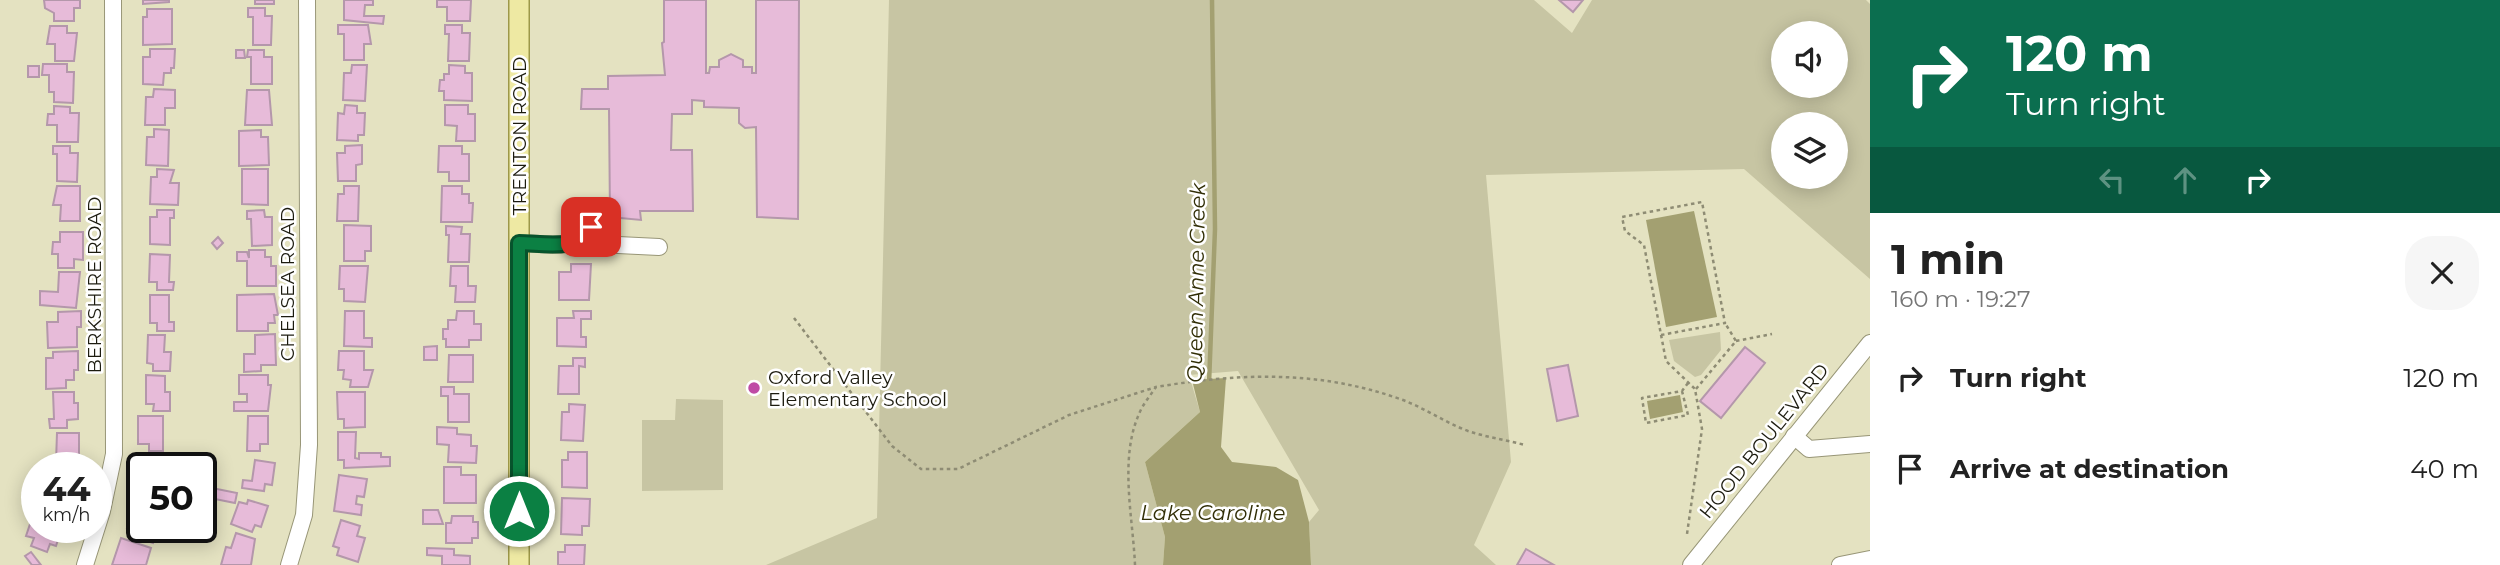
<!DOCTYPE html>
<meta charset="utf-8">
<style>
body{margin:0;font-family:Montserrat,sans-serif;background:#f6f6f6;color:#222;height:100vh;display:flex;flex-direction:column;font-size:26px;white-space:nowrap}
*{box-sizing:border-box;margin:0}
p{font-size:23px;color:#767676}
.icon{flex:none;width:38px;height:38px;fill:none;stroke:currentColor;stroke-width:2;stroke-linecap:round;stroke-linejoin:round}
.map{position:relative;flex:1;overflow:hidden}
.panel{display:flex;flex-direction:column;background:#fff;width:630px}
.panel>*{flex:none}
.banner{background:#0b6e4f;color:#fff;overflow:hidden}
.fabs{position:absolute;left:1771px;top:21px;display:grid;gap:14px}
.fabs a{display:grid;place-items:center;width:77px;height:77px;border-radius:50%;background:#fff;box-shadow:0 4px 18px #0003;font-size:35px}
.speed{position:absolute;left:21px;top:452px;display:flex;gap:14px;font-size:35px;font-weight:700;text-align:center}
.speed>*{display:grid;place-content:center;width:91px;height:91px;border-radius:50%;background:#fff;box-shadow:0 4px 18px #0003;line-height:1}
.speed small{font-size:18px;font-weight:400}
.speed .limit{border:4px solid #111;border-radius:10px;background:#fff;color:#111}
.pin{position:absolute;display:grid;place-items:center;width:60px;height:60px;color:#fff;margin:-30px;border-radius:14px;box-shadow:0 4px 10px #0006}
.me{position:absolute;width:77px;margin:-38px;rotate:0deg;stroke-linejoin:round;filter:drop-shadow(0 0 5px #0008)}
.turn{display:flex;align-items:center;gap:24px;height:147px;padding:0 21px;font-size:32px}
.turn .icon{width:91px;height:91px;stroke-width:2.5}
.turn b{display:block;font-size:49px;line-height:60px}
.lanes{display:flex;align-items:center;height:66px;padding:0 21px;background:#0003;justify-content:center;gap:35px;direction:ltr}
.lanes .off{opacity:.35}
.round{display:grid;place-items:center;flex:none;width:74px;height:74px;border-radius:28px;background:#f6f6f6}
.summary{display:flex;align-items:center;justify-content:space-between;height:119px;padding:0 21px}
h1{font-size:42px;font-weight:700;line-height:52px}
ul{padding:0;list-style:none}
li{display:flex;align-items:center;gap:21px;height:91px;padding:0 21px}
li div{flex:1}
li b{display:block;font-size:26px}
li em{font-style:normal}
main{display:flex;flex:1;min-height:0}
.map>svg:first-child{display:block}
.green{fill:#c7c5a3;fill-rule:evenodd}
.water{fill:#a3a071}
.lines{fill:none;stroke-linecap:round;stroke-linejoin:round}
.stream{stroke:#a3a071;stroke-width:4.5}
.building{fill:#e7bbd9;stroke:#b497ab;stroke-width:2}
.minor-casing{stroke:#989677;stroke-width:18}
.major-casing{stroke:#9d9848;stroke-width:22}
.path{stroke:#8e8c74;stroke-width:2.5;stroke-dasharray:3.5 3.5;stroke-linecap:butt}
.minor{stroke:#fff;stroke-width:16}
.major{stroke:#eee9a3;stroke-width:19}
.route-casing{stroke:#07532c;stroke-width:18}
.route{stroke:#0b8043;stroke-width:12}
.poi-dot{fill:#bf4ba5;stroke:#fff;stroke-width:2.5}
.labels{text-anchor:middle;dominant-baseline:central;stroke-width:5;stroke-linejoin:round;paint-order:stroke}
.street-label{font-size:19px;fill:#1c1b0f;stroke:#fff}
.poi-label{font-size:19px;fill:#1c1b0f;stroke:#fff;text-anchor:start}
.water-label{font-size:21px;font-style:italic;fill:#312e06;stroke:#fff}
</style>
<main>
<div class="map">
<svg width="1870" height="565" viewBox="0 0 1870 565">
<rect width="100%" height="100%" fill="#e4e2c1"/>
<g class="green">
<path d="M889,0H1534L1572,33L1592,0H1866L1870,4V279L1744,169L1486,175L1511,462L1474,545L1496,565H1311L1309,522L1319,510L1238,371L1189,375L1200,412L1145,462L1165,537L1163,565H766L877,518ZM1783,33H1836V86H1783ZM1783,124H1836V177H1783Z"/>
<polygon points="1720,332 1721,350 1701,375 1695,377 1674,361 1669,340"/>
<polygon points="676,399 723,400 723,490 642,491 642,420 675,420"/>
</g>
<g class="water">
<polygon points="1694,211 1717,317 1666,327 1646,220"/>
<polygon points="1226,378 1221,447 1232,462 1276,467 1298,480 1309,522 1311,565 1163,565 1165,537 1145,462 1200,412 1192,380"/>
<polygon points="1680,395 1683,412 1650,419 1647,401"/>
</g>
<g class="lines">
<polyline class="stream" points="1209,384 1215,229 1212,0"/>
</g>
<g class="building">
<polygon points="44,0 80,0 80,8 74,8 74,21 54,21 54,13 45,8"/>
<polygon points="143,0 169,0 169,2 143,4"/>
<rect x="255" y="0" width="19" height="4"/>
<polygon points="344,0 373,0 373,5 365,5 364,16 384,16 383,24 344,20"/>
<polygon points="437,0 471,0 470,21 447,21 447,7 437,7"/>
<polygon points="664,0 706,0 706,73 709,73 710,67 719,67 719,60 731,54 743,60 743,67 752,67 752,73 756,73 756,0 799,0 798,219 757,217 756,127 745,128 739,123 739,108 704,107 704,101 692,100 692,114 672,114 671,150 692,150 693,211 640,211 641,220 610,217 609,109 581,109 582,89 608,89 608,76 665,75 662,43 664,42"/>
<polygon points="1559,0 1583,0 1573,12"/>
<polygon points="248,8 265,8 265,16 272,16 271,45 253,45 253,17 248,17"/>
<polygon points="147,9 172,9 172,44 143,45 143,17 147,17"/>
<polygon points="338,25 368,25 371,44 364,44 364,60 344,60 344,34 338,34"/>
<polygon points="445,25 462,25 462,33 470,33 469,61 448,61 449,34 445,34"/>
<polygon points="50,26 67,26 67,33 77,33 74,61 55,61 55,44 47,44"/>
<polygon points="150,49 175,49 174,68 171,68 171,73 164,73 163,85 143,84 143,57 150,57"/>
<polygon points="236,50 244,50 245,58 236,58"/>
<polygon points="248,50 264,50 264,57 272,57 272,84 251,84 251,57 247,57"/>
<polygon points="43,64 67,64 67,72 74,72 73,103 54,102 54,92 49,92 49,75 42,75"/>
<polygon points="352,65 367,65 365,101 343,100 344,73 351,73"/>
<polygon points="449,65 465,66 465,73 472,73 472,101 444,100 444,91 439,91 440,80 444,80 444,74 449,74"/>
<rect x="28" y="66" width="11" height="11"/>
<polygon points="154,89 175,90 175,108 165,108 165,125 145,125 146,97 153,97"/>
<polygon points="247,90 269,90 272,125 245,125"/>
<polygon points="345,105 357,106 357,113 365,113 364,135 358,135 358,141 337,140 338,113 344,114"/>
<polygon points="445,105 468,105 468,114 475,114 475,141 456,141 457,126 445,125"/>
<polygon points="54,106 70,107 70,113 79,113 78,142 57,142 57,125 47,125 48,114 54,114"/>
<polygon points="154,129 169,130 168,166 146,165 147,137 154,137"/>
<polygon points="261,130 261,137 268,137 269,165 239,166 239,131"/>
<polygon points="362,145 362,164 356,165 356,181 338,181 337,153 345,153 345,146"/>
<polygon points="53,146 70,146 70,153 78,153 77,182 57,181 57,154 53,154"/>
<polygon points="439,146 462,146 462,154 469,154 469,181 449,181 449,172 438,172"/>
<polygon points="157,169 174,170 170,183 179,183 178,205 150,204 151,177 157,177"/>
<polygon points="242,169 268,169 268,205 242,204"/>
<polygon points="57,186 80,186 80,221 60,221 61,205 53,205"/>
<polygon points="344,186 359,186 358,221 337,221 338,194 344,194"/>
<polygon points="442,186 462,186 462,194 469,194 469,203 473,203 472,222 441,222"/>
<polygon points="157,210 174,210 174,218 170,218 170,245 150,244 150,217 157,217"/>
<polygon points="264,210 265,217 272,217 272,245 252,246 251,219 247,219 247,211"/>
<polygon points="344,225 371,226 371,251 365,251 365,261 344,261"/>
<polygon points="446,226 462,227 461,234 470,234 469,262 448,262 449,235 446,235"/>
<polygon points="60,232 83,232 83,260 74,259 74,268 58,268 58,254 52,254 53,242 60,242"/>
<polygon points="218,237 223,243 217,249 212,243"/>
<polygon points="249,250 265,250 265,257 271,257 271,266 276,266 276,286 247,286 247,261 237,261 237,252 247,252 249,258"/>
<polygon points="150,254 170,255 169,282 174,282 173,290 157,290 157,282 149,282"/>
<polygon points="571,264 591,264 589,300 559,300 559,272 571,272"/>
<polygon points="340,266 368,266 365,302 344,301 344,289 339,289"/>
<polygon points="451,266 468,266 468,286 476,286 475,302 455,302 456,286 450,286"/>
<polygon points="59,272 80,272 76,308 40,305 40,291 58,292"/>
<polygon points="274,294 278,315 274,315 275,323 268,323 268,331 237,331 237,295"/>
<polygon points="150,295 169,295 169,322 174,322 174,331 157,331 157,323 150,323"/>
<polygon points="81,311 81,327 77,327 77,347 48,348 47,322 58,322 58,312"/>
<polygon points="345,311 364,311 364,338 372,338 372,347 344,346"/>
<polygon points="457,311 474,311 474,324 481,324 481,340 469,340 469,347 446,347 446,339 443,339 443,329 448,329 448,320 456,320"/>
<polygon points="573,311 591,311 591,319 581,319 581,337 586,337 586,347 557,346 557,318 574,318"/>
<polygon points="275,334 276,365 261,365 261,371 244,372 244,354 255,354 255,335"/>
<polygon points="148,335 165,335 164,352 171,352 170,371 153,371 153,364 147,363"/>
<polygon points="437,346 437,360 424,360 424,347"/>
<polygon points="1745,347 1765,363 1721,418 1700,401"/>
<polygon points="78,351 78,370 74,370 74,380 66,380 66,388 46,389 46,358 53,358 53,352"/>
<polygon points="339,351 364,351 364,370 373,370 368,387 350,387 351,380 343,379 344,370 338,370"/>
<polygon points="449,355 473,355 473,382 448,382"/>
<polygon points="573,358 585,358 585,367 579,366 579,394 558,394 559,366 573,366"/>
<polygon points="1568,365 1578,416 1557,421 1547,369"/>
<polygon points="146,375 165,376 165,392 170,392 170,411 153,411 154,404 146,404"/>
<polygon points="239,375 268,375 268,385 271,385 268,411 234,411 234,402 247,402 247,394 239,394"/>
<polygon points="441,387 454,387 454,394 469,394 469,422 448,422 448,396 441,396"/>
<polygon points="53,392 74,392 74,403 78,403 78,419 67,420 67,428 50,428 49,419 54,419"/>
<polygon points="337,392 365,392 365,427 344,428 344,419 338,419"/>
<polygon points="569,404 585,405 583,441 561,440 562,412 569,412"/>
<polygon points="138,416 163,416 163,451 149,451 149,444 138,444"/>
<polygon points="248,416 268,416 268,444 260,444 260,451 247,451"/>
<polygon points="437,427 457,428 457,434 471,435 471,446 477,446 476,463 448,462 449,445 437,444"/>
<polygon points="338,432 356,432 355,458 359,459 359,453 381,453 381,457 390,457 390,466 344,468 344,460 338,460"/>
<polygon points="57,433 79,433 79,462 56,462"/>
<polygon points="568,452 587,452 587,488 562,487 562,460 568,460"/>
<polygon points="145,460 165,464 164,467 143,467"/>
<polygon points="255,460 275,463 272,485 265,484 264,491 242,488 243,480 252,481"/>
<polygon points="444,467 461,467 461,475 476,475 476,503 444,503"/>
<polygon points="339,475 367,479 364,497 357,496 356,504 362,505 361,515 334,511"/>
<polygon points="207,487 237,493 235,503 205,497"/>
<polygon points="562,498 590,499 589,526 582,526 582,535 561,534"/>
<polygon points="248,500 268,506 261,527 255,525 252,532 231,524 239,502 247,504"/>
<polygon points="136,501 142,502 142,527 158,527 153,543 132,536 134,530 127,528"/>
<polygon points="34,510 37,511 37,527 62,527 56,546 50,544 47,552 31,546 34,538 26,536 30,524 35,526 36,523 30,521"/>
<polygon points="423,510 438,510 443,524 423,524"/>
<polygon points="452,516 473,516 473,522 478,522 478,538 472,538 472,543 446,543 446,523 451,523"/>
<polygon points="341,520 360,526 357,536 365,538 358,562 337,555 339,548 333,546"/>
<polygon points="236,533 255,539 251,565 221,565 226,547 231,548"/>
<polygon points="121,538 151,548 146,565 112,565"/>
<polygon points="565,545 585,545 584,565 558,565 558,552 565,552"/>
<polygon points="427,548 454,549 454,555 470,556 470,565 442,565 442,556 427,555"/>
<polygon points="1526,549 1554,565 1517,565"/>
<polygon points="31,552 41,565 32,565 25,556"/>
</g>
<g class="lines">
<defs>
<g id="minor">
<path d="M519,243C546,243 591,255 591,216"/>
<polyline points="577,243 659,247"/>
<polyline points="1794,436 1809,449 1870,444"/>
<polyline points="85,565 102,511 114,454 113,0"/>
<polyline points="289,565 304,515 309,445 307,0"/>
<polyline points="1691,565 1870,343"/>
<polyline points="1840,565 1870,559"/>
</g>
<polyline id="major" points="519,565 519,0"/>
</defs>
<use href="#minor" class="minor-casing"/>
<use href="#major" class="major-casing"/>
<g class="path">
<polyline points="794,318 892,446 921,469 958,469 1069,415 1156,387"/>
<polyline points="1661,335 1725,323 1702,202 1622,217 1625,231 1644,245 1666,361 1695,389 1702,429 1687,534"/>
<polyline points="1736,341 1772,334"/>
<polyline points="1696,389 1736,341 1725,323"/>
<polyline points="1682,391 1688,415 1646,423 1642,398 1682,391 1688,383"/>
<path d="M1135,565C1133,518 1119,459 1139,414C1143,404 1150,396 1156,387C1240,373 1318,370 1400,399C1423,407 1444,422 1468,431C1486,437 1506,440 1525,445"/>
</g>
<use href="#minor" class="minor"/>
<use href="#major" class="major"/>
</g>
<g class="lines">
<defs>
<path id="route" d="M519,511V243C543,243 579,252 591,227"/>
</defs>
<use href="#route" class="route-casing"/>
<use href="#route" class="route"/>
</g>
<circle class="poi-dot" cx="754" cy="388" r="7"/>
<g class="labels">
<g class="street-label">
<text transform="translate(519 136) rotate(-90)">TRENTON ROAD</text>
<text transform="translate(287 284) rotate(-90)">CHELSEA ROAD</text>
<text transform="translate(94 285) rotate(-90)">BERKSHIRE ROAD</text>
<text transform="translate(1764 441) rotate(-51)">HOOD BOULEVARD</text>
</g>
<g class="poi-label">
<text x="768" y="377">Oxford Valley<tspan x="768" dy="22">Elementary School</tspan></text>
</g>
<g class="water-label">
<text transform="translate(1196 283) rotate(-89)">Queen Anne Creek</text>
<text x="1213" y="512">Lake Caroline</text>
</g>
</g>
</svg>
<div class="fabs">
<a><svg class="icon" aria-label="sound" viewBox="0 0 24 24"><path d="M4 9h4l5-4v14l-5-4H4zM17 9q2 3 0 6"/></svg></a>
<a><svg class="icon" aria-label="layers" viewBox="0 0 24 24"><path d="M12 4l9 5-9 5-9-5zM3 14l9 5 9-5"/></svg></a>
</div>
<div class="speed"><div>44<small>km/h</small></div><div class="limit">50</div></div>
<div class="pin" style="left:591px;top:227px;background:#d93025"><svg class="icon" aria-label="arrive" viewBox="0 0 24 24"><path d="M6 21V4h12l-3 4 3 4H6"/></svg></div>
<svg class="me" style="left:519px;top:511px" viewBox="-20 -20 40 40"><circle r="17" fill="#0b8043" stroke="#fff" stroke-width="3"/><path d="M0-11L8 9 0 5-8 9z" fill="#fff"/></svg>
</div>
<section class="panel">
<div class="banner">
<div class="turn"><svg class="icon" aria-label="right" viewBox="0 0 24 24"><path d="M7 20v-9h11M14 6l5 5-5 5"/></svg><div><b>120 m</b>Turn right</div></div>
<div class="lanes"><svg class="icon off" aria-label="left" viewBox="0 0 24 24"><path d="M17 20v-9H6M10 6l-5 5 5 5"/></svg><svg class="icon off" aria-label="ahead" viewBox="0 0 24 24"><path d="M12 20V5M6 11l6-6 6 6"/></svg><svg class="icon" aria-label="right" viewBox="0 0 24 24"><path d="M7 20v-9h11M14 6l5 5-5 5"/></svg></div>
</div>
<div class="summary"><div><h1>1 min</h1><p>160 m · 19:27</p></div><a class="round"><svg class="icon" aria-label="close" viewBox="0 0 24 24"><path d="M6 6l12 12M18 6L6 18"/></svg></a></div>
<ul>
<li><svg class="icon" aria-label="right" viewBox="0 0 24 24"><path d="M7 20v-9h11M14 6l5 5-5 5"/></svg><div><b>Turn right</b></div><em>120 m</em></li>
<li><svg class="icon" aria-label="arrive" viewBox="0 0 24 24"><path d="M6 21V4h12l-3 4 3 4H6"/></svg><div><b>Arrive at destination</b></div><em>40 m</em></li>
</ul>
</section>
</main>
